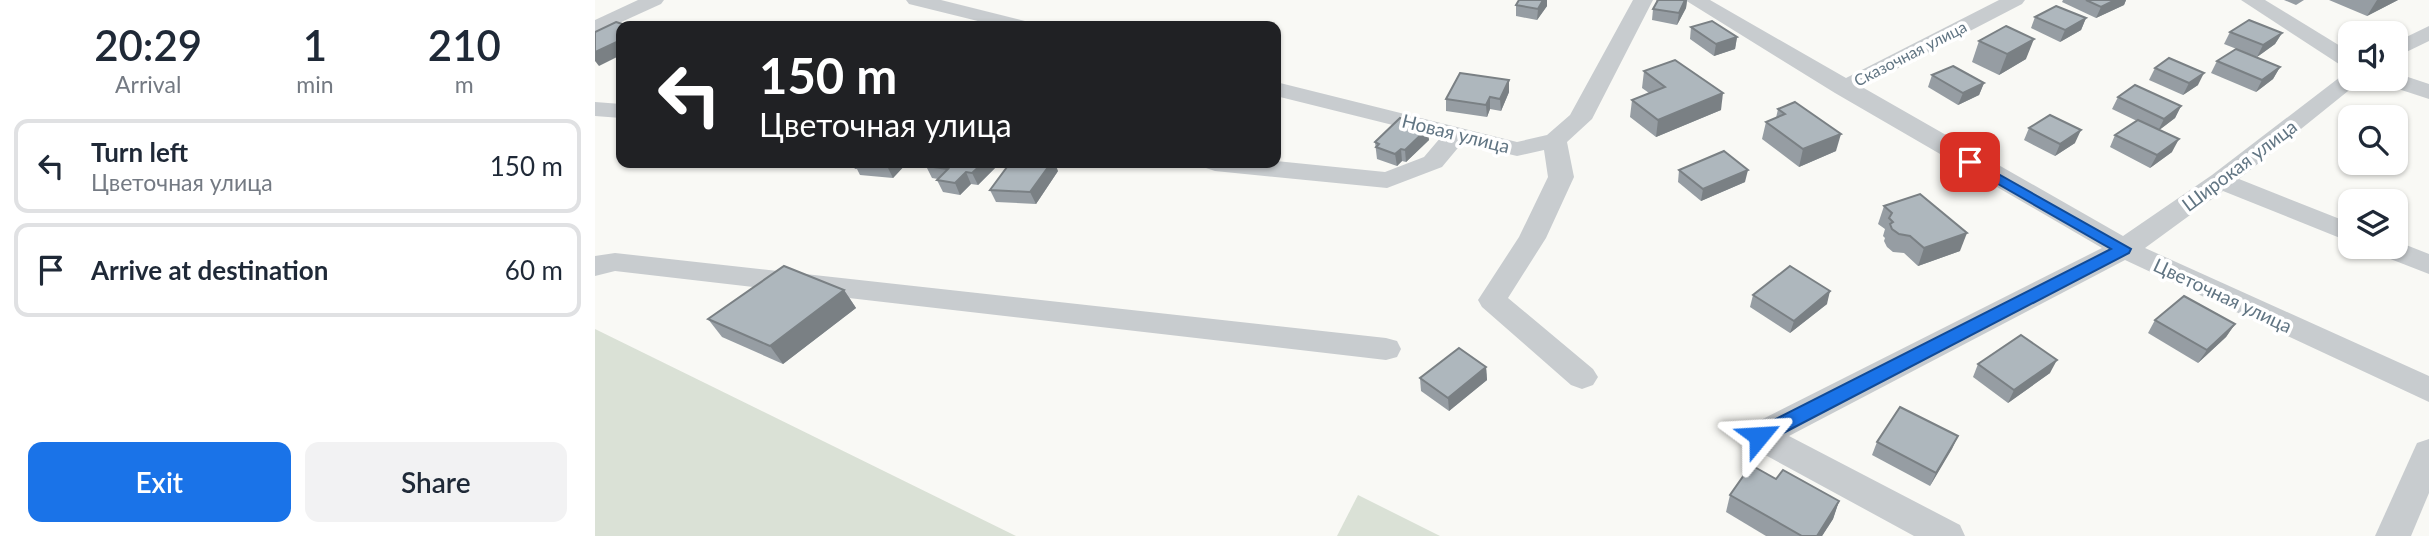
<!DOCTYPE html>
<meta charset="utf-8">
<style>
body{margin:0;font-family:Lato,sans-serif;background:#f2f2f3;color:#1f2937;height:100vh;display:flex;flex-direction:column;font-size:26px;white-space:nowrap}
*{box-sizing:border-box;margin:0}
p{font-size:23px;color:#747a83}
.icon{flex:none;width:38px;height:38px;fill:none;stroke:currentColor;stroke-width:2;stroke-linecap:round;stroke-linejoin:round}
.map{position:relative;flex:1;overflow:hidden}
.side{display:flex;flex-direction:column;background:#fff;width:595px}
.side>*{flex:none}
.top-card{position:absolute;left:21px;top:21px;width:665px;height:147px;border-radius:14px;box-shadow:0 2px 5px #0004;background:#202124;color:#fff;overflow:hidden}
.controls{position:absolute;left:1743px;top:21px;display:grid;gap:14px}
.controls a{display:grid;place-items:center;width:70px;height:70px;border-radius:14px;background:#fff;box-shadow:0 2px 5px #0004;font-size:35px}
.pin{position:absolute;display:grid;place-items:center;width:60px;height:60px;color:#fff;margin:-30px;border-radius:14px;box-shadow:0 4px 10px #0006}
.me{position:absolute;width:77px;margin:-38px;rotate:63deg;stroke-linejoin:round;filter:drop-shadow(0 0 5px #0008)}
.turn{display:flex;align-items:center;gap:24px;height:147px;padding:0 28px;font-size:32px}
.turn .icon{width:91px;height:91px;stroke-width:2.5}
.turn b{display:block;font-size:49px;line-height:60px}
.eta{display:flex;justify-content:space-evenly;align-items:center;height:119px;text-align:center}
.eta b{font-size:42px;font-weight:600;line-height:49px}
.primary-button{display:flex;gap:14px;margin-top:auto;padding:14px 28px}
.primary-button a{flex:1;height:80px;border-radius:14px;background:#1a73e8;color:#fff;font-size:28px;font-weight:600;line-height:80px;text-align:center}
.primary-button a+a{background:#f2f2f3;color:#1f2937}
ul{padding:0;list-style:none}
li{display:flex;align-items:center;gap:21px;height:94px;margin:0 14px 10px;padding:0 14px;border:4px solid #e0e1e3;border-radius:14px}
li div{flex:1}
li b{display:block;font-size:26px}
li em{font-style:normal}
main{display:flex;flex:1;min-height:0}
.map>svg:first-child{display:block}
.green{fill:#dae1d6}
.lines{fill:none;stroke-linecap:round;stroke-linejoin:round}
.minor{fill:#c8cccf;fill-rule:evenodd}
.wall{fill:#969da3}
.shaded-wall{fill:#7a8084}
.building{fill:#aeb7bd;stroke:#7a8084;stroke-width:2}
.route{fill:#1a73e8;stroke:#114b97;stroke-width:2}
.labels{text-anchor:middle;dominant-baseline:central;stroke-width:7;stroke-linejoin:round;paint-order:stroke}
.far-street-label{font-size:16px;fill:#617583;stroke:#fff}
.street-label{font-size:19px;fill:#617583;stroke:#fff}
</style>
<main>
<section class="side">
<div class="eta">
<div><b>20:29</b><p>Arrival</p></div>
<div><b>1</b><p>min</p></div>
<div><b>210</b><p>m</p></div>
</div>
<ul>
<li><svg class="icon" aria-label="left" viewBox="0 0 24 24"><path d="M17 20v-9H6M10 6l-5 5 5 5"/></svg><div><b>Turn left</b><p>Цветочная улица</p></div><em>150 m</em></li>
<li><svg class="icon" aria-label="arrive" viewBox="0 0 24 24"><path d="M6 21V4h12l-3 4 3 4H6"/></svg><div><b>Arrive at destination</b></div><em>60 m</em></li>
</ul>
<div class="primary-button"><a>Exit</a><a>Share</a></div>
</section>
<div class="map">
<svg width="1834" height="536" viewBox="0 0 1834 536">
<rect width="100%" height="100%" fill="#f9f9f5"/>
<g class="green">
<polygon points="0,329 421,536 0,536"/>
<polygon points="763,495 845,536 742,536"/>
</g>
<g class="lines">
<g class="minor">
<polygon points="43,0 69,0 66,4 0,34 0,20"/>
<polygon points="311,0 346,0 434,22 437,26 403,26 314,4"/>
<polygon points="1038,0 1058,0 997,119 972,142 979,177 951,238 913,298 998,369 1003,377 998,385 987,389 976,385 887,307 883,300 924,237 953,177 949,150 922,156 867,143 847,167 792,188 620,171 611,168 608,163 681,161 790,172 829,157 846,137 681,96 681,82 922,142 952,135 975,115"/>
<polygon points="1090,0 1115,0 1251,78 1404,0 1430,0 1427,4 1267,87 1528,236 1617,175 1749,74 1755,73 1755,79 1768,79 1644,179 1755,223 1755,242 1628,191 1550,248 1834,376 1834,402 1530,260 1194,436 1365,525 1370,536 1319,536 1152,445 1148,436 1152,427 1507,248 1240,93"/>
<polygon points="1646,0 1670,0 1755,52 1755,68 1747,66"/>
<polygon points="1834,26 1834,41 1801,57 1801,42"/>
<polygon points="1801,73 1834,84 1834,99 1788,84 1785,79 1801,79"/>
<polygon points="0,102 26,104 26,118 0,116"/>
<polygon points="1801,241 1834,254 1834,274 1780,253 1776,247 1801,247"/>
<polygon points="20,253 791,338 802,341 806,349 802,357 791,360 20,271 0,276 0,256"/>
<polygon points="1834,439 1834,493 1816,536 1780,536 1822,443"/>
</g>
</g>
<g class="wall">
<polygon points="924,0 952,0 952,6 942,20 921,16 921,5"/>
<polygon points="1061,0 1092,0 1091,8 1082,25 1057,20 1058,9 1062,1"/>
<polygon points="1468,0 1531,0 1529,5 1501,18 1467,2"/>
<polygon points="1689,0 1709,0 1701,5"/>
<polygon points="1734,0 1803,0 1772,16"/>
<polygon points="1440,17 1491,18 1486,30 1465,42 1436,28"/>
<polygon points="1096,27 1142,37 1140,49 1119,56 1095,39"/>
<polygon points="1635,32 1687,33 1680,44 1662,57 1629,44"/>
<polygon points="1384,41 1431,59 1404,75 1377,62"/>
<polygon points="1622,61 1685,67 1678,79 1661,92 1616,73"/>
<polygon points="1560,68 1603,85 1588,95 1554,80"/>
<polygon points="1049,71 1126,110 1061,137 1035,117 1037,100 1054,93 1047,88"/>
<polygon points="1337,75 1389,83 1384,95 1363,105 1333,87"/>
<polygon points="914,92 906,111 895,109 892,117 851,111 851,99"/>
<polygon points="1523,97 1586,106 1580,118 1564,130 1577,152 1555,168 1515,147 1520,135 1542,121 1517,109"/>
<polygon points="1183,109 1241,151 1204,167 1167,139 1171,122 1181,118"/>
<polygon points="1434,128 1480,143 1460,156 1429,140"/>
<polygon points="834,140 811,162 807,161 802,166 782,159 780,142"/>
<polygon points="256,163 312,163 298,178 265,175 262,169 260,169"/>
<polygon points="405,163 383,185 376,184 365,195 348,192 342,180 343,179 337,178 331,166"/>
<polygon points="1084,170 1150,182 1106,201 1083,182"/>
<polygon points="463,171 441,204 401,202 395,190"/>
<polygon points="1289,206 1365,251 1323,266 1309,253 1298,252 1292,247 1289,241 1290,238 1288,236 1290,229 1283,224"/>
<polygon points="249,290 261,308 188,364 127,337 113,319"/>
<polygon points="1158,295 1232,304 1195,333 1155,307"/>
<polygon points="1560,320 1640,324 1631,337 1603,363 1553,333"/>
<polygon points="1383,364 1455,373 1413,403 1378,377"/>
<polygon points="891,367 892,380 854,411 826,391 825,378"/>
<polygon points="1363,436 1335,486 1277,455 1282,442"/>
<polygon points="1181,479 1244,501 1238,519 1227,536 1171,536 1131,512 1135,495"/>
</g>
<g class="shaded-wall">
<polygon points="948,0 952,0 952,6 942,20 943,9"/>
<polygon points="1090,0 1092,0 1091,8 1082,25 1084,13"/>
<polygon points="1520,0 1531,0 1529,5 1501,18 1506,7"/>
<polygon points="1782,0 1803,0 1772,16"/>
<polygon points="1491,18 1486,30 1465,42 1470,30"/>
<polygon points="1687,33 1680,44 1662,57 1668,45"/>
<polygon points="1142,37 1140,49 1119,56 1121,44"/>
<polygon points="1439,39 1431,59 1404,75 1412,54"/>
<polygon points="26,40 26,55 4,66 0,61 0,52"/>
<polygon points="1685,67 1678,79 1661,92 1667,80"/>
<polygon points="1609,73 1603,85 1588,95 1594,83"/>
<polygon points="914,80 914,92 906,111 905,99"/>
<polygon points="1389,83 1384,95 1363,105 1368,93"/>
<polygon points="1128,93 1126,110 1061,137 1063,120"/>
<polygon points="895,97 895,109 892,117 891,105"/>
<polygon points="1586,106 1580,118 1563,131 1569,119"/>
<polygon points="833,128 834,140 811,162 810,150"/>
<polygon points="1486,130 1480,143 1460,156 1465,144"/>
<polygon points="1246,134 1241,151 1204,167 1208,149"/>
<polygon points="1584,139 1577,152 1555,168 1562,155"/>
<polygon points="806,149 807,161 802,166 800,154"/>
<polygon points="294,163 312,163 298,178 292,166"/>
<polygon points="388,163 405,163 383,185 377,173"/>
<polygon points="456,163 460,163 463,171 441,204 435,192"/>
<polygon points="1153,170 1150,182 1106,201 1108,189"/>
<polygon points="371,172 376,184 365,195 360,183"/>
<polygon points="1372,233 1365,251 1323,266 1329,248"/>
<polygon points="249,290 261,308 188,364 175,346"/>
<polygon points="1235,291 1232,304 1195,333 1199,321"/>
<polygon points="1640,324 1631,337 1603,363 1612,350"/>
<polygon points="1462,360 1455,373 1413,403 1419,390"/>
<polygon points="891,367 892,380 854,411 853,398"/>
<polygon points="1363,436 1357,449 1335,486 1341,473"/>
<polygon points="1244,501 1238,519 1227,536 1222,536"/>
</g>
<g class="building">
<polygon points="924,0 948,0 943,9 921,5"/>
<polygon points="1063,0 1090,0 1084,13 1058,9"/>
<polygon points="1491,0 1520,0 1506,7"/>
<polygon points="1461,6 1491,18 1470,30 1440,17"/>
<polygon points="1654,20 1687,33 1668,45 1635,32"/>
<polygon points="1117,21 1142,37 1121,44 1096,27"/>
<polygon points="21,22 34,26 26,26 26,40 0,52 0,32"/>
<polygon points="1411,26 1439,39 1412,54 1384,41"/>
<polygon points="1641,49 1685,67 1667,80 1622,61"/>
<polygon points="1574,58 1609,73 1594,83 1560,68"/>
<polygon points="1080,60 1128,93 1063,120 1037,100 1070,87 1049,71"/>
<polygon points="1358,66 1389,83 1368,93 1337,75"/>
<polygon points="865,73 914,80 905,99 895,97 891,105 851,99"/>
<polygon points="1540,85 1586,106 1569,119 1523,97"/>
<polygon points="1200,102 1246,134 1208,149 1171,122 1190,114 1183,109"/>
<polygon points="1455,115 1486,130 1465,144 1434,128"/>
<polygon points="805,118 833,128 810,150 806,149 800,154 781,147 784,144 780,142"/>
<polygon points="1543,120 1584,139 1562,155 1520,135"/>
<polygon points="1129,151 1153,170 1108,189 1084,170"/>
<polygon points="259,163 294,163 292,166"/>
<polygon points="334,163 388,163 377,173 371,172 360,183 342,180 353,169 331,166"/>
<polygon points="415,163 456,163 435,192 395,190"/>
<polygon points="1325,194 1372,233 1329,248 1315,236 1304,234 1297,229 1295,224 1298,222 1294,218 1297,213 1289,206"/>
<polygon points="189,266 249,290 175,346 113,319"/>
<polygon points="1195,266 1235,291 1199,321 1158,295"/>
<polygon points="1589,296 1640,324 1612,350 1560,320"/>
<polygon points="1426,335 1462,360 1419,390 1383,364"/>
<polygon points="864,348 891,367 853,398 825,378"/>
<polygon points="1305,407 1363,436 1341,473 1282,442"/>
<polygon points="1156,465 1181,479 1188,470 1244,501 1222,536 1207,536 1135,495"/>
</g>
<polygon class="route" points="1375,158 1536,249 1534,253 1171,442 1164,444 1157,442 1155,436 1157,431 1516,249 1370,165 1370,159"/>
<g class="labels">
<g class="far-street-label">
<text transform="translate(1315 53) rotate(-27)">Сказочная улица</text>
</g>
<g class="street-label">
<text transform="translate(861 133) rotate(14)">Новая улица</text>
<text transform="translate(1644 165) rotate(-37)">Широкая улица</text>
<text transform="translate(1628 295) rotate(25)">Цветочная улица</text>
</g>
</g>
</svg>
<div class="controls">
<a><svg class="icon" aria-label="sound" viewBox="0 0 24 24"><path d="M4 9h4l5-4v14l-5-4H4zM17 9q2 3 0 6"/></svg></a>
<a><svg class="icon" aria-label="search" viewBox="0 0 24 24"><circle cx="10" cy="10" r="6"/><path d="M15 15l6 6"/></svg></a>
<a><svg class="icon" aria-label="layers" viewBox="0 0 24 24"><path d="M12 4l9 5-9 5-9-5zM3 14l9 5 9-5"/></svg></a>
</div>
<div class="pin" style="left:1375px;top:162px;background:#d93025"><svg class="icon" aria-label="arrive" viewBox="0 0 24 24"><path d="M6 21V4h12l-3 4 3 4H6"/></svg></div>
<svg class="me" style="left:1164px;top:436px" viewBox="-20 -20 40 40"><path d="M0-17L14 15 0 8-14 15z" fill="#1a73e8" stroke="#fff" stroke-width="4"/></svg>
<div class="top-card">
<div class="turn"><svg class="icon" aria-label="left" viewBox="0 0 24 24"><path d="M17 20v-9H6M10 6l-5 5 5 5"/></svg><div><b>150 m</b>Цветочная улица</div></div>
</div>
</div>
</main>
